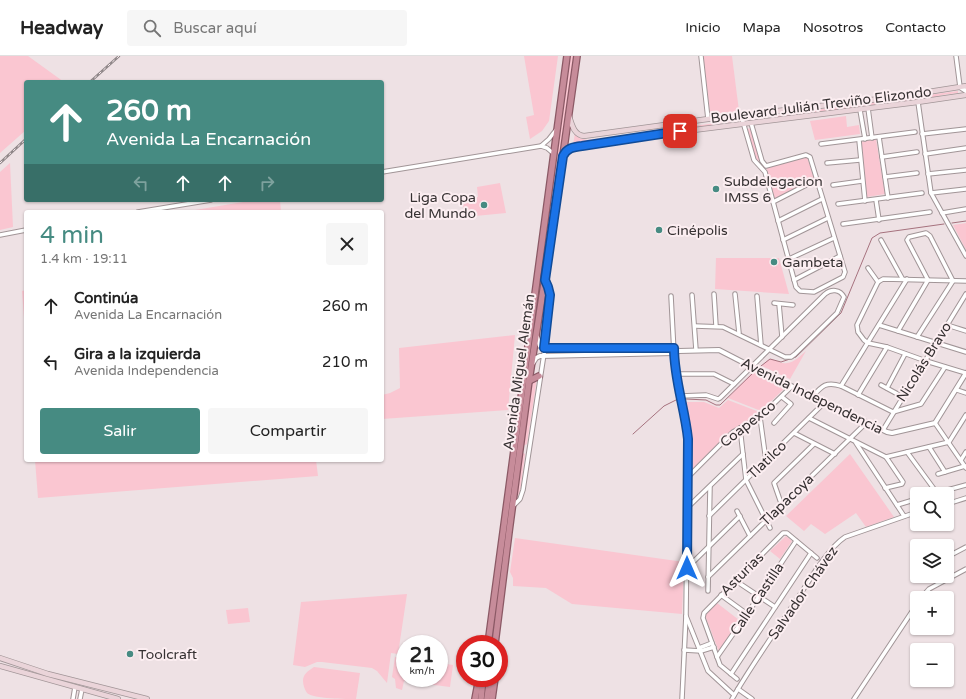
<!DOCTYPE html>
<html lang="es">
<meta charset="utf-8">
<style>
body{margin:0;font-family:"Varela Round",sans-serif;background:#f6f6f6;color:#222;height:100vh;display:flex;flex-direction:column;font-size:15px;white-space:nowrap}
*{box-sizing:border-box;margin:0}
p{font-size:13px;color:#767676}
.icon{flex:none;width:22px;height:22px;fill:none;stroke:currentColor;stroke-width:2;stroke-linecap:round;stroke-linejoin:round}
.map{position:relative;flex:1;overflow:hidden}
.drawer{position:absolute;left:24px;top:154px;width:360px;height:252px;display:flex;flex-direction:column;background:#fff;border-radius:4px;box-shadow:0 1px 3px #0004}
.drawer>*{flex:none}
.hud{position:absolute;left:24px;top:24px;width:360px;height:122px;border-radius:4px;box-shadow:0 1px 3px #0004;background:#468b82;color:#fff;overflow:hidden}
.buttons{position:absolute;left:910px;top:431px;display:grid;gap:8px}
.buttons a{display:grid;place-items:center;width:44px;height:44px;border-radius:4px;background:#fff;box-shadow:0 1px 3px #0004;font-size:20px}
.speed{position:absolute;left:396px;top:579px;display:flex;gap:8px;font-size:20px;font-weight:700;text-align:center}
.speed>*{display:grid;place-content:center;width:52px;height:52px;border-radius:50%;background:#fff;box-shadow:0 1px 3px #0004;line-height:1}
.speed small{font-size:10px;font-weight:400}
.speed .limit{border:6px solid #d22;background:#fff;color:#111}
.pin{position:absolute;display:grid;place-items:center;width:34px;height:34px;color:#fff;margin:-17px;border-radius:8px;box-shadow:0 2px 6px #0006}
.me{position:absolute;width:44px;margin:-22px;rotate:0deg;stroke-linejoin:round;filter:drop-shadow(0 0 3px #0008)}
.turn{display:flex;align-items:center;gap:14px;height:84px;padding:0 16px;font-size:18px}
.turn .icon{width:52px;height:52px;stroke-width:2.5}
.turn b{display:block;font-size:28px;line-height:34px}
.lanes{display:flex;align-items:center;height:38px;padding:0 16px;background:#0003;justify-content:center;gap:20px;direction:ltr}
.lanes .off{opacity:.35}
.round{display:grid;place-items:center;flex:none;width:42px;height:42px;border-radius:4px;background:#f6f6f6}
.overview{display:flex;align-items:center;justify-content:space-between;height:68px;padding:0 16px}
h1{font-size:24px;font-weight:600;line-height:30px;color:#468b82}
.cta{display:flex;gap:8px;margin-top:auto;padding:8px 16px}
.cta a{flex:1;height:46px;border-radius:4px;background:#468b82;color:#fff;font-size:16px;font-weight:600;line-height:46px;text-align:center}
.cta a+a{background:#f6f6f6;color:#222}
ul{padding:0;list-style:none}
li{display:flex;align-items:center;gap:12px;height:56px;padding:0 16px}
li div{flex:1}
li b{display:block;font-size:15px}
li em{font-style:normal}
header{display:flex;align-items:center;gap:24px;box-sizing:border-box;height:56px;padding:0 20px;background:#fff;border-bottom:1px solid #e0e0e0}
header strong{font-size:19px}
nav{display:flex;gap:22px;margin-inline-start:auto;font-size:14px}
.search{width:280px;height:36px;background:#f6f6f6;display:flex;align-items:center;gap:10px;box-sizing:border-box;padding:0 14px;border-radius:4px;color:#767676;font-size:15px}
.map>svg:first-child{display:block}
.green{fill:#fac6d1}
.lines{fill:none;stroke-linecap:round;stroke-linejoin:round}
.stream{stroke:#a6727e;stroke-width:1}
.minor-casing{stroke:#a19597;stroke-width:5.5}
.tertiary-casing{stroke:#a19597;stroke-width:6}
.secondary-casing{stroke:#a19597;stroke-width:6}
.trunk-casing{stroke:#8b5965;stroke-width:8}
.minor{stroke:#fff;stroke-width:3.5}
.tertiary{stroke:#fff;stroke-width:4}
.secondary{stroke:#ead4d9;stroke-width:4.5}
.trunk{stroke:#c78c9a;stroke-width:5.5}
.rail-casing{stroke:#8f8688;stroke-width:2.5}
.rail{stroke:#fceef1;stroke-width:1;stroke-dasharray:3;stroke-linecap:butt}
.route-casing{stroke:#114b97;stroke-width:10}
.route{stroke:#1a73e8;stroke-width:7}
.poi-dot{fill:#468b82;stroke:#fceef1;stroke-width:1.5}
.labels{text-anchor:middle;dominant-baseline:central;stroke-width:4;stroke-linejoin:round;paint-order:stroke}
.street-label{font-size:14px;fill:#363132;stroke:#fceef1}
.poi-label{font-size:14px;fill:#363132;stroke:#fceef1;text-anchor:start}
</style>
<header>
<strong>Headway</strong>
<div class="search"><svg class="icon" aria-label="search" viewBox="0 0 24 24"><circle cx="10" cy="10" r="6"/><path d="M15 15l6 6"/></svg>Buscar aquí</div>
<nav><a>Inicio</a><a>Mapa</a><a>Nosotros</a><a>Contacto</a></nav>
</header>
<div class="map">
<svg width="966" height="643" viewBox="0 0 966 643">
<rect width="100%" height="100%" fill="#eee1e4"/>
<g class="green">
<polygon points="0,0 28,0 64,26 26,26 26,74 0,97"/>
<polygon points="524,0 558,0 549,65 542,75 530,83 526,61 534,59"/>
<polygon points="569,0 575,0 539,247 535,247"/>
<polygon points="703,0 732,0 739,55 710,58"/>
<polygon points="958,35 958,37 942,39 938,41 777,62 777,60 795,58 799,56"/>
<polygon points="846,60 847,71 859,69 860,78 815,84 810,65"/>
<polygon points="733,65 733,66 714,68 708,71 648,78 648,77 669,73"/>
<polygon points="752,72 761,106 755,103 747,73"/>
<polygon points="575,77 580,82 587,84 634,78 573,89"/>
<polygon points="876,83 885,138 867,141 859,86"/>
<polygon points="807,100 814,123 774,144 766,111"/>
<polygon points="10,107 13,171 0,174 0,116"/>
<polygon points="500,127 506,157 465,161 462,143 478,141 477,131"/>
<polygon points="255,144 280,144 281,156 183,156"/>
<polygon points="966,167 966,194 953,169"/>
<polygon points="716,202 779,202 789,238 715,233"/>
<polygon points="26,234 26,289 22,235"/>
<polygon points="515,279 508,354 382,363 382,339 390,337 400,332 399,292"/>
<path d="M806,295L790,323L762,310C773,295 775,309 787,307C795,306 800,300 806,295Z"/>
<polygon points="754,315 785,332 761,355 728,342"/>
<polygon points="537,322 527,388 523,390 532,325"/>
<polygon points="728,344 762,357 729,377 691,415 692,384 686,346 704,346 719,352"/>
<polygon points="523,397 525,398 520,437 519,439 517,438 522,398"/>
<polygon points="850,398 894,461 866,471 856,457 825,478 811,468 804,475 786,460"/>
<polygon points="35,404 316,404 318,420 38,442"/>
<polygon points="786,480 792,485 780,503 770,495"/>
<polygon points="515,482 684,506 682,558 572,548 546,532 513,530 513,522 510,516"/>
<polygon points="407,538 398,598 391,597 387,627 377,615 372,612 322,606 317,606 305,611 293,609 301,546"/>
<polygon points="717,547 739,564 719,596 705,559"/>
<polygon points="248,552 250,566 228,568 226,554"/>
<polygon points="395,601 405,603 405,622 439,622 439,607 453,609 450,631 404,625 402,634 396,632 395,623 392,621"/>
<path d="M314,611L360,617L356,643C347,643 313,643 307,637C305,634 303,629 303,625C303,618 308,615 314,611Z"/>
</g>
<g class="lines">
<g class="stream">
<polyline points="952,167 966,165"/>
<polyline points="761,310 770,303 781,306 796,301 841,257 872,182 880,177 944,168"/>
<polyline points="686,343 706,344 716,349 720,349 754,316"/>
<polyline points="633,378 664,350 676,344"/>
</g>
<defs>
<g id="minor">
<polyline points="701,0 708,63"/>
<polyline points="956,0 960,31"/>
<polyline points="918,46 931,137 966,200"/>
<polyline points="868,52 872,82"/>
<polyline points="860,54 865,83"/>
<polyline points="741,59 754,104 765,116 796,231 800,235 814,236 843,221 845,216 810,101 806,99 766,110 762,105 751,67"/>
<polyline points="922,78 966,73"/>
<polyline points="879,81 888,142"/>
<polyline points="859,84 865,145"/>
<polyline points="821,88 915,76"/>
<polyline points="541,90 547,92 554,98"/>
<polyline points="925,98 966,92"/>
<polyline points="882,101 917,96"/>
<polyline points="827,107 860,104"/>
<polyline points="382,116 541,90 549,83 556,74"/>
<polyline points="928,118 966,114"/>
<polyline points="885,121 917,117"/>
<polyline points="833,129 862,125"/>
<polyline points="931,137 966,133"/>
<polyline points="876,144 879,164"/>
<polyline points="773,146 816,124"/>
<polyline points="838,148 922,137"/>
<polyline points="138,156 211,144"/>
<polyline points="942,157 966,153"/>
<polyline points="778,165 822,143"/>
<polyline points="843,168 930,156"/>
<polyline points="0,179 26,174"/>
<polyline points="783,184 828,162"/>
<polyline points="881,184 902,222"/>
<polyline points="789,203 834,182"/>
<polyline points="868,212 878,226"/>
<polyline points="794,224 840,200"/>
<polyline points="966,225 883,223 878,226 857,269 858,276 864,284 868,287 887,291 926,305 966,317"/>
<polyline points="714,238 716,270"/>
<polyline points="735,238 739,277"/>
<polyline points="692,239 696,294"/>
<polyline points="671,240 674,297 688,383 686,559 682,643"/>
<polyline points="757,240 761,289"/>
<polyline points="774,247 793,249"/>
<polyline points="779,248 782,281"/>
<polyline points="879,269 966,296"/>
<polyline points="947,269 966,275"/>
<polyline points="898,275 928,224 907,184 909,181 926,177 930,180 953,225 917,281"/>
<polyline points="677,318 714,318 734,328"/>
<polyline points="881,329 903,341"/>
<polyline points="841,330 907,223"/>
<polyline points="887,332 905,298"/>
<polyline points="957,334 966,337"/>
<polyline points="858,339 887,291"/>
<path d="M681,340L706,339L718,343L720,342C755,307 790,273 825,238C831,233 840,233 844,241L837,257L795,298L791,301H785L723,271L695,270"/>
<path d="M812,341C822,330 826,325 841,330L893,356L921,348L945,311"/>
<polyline points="760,361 766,405"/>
<polyline points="809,362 886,401 949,386 966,359"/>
<polyline points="774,367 791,348 782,341"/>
<polyline points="935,367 966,412"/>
<polyline points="740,372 746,424 770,472"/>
<polyline points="883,374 966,238"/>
<polyline points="794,377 835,398"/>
<polyline points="856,387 904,460"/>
<polyline points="929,391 945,416"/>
<polyline points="907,396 937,437"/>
<polyline points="961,404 966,396"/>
<polyline points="938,418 965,410"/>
<polyline points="687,422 733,376 760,361 791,331"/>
<polyline points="885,432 902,428 903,426 886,401"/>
<polyline points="933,438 966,429"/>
<polyline points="947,448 966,442"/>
<polyline points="897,449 917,443"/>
<polyline points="513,450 520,443 523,434 546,285 550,239 548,231 545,225"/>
<polyline points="782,450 774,427 814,388"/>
<polyline points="687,452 743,398"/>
<polyline points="737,455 750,480"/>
<polyline points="709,460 824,347"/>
<polyline points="947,501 966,491"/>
<polyline points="687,512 740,460"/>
<polyline points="708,521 866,367"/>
<polyline points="736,525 775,551"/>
<polyline points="708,535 710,431"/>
<polyline points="721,539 747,558"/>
<polyline points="921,542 929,533 966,513"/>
<polyline points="686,560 708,615 734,639"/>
<polyline points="699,592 712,587"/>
<polyline points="684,594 701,595 714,591"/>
<polyline points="717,601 747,558 796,485"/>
<polyline points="731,618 811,497"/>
<polyline points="737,623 720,609 703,562 704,557 783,477 787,477 817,502"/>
<polyline points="738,633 752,643"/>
<polyline points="73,643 75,631"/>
<polyline points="80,643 82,633"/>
<path d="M732,643C751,610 774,578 795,546C808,527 827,493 845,481L917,456"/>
<polyline points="854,643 917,548"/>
</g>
<g id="tertiary">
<polyline points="960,31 966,35"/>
<polyline points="537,281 540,290 544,292 674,292 679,295"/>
<polyline points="533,307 536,302 540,300 674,297 679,295 719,294 754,312"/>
<polyline points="758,314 887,376 892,377 935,367 966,317"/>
</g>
<g id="secondary">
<path d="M569,60C572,69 574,79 584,80L708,63L896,41L966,30"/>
<polyline points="564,99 567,94 571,92 638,81 918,46 966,39"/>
<polyline points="0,602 48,618 147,643"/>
<polyline points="0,610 118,643"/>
</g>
<g id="trunk">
<polyline points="529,325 539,320"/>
<polyline points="488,588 567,0"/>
<polyline points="495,588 509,476 529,325 555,156 577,0"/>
<polyline points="475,643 479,622"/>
<polyline points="481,643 483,622"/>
<polyline points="487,643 490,622"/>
<polyline points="492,643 495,622"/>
</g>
</defs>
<use href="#minor" class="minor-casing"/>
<use href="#tertiary" class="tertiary-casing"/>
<use href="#secondary" class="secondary-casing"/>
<use href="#trunk" class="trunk-casing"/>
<use href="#minor" class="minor"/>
<use href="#tertiary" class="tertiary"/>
<use href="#secondary" class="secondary"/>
<use href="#trunk" class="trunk"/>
<defs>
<g id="rail">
<polyline points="90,26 119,0"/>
<polyline points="0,107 26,83"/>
</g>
</defs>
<use href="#rail" class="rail-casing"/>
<use href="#rail" class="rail"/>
</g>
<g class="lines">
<defs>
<path id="route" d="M680,75L582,90C573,91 567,92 563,100L545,224L548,231L550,239L544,292H674C674,323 685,353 688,383L687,512"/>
</defs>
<use href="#route" class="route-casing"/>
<use href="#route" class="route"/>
</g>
<g class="poi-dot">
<circle cx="716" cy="133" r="4"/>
<circle cx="484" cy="149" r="4"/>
<circle cx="659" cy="174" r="4"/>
<circle cx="774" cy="206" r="4"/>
<circle cx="130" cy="598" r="4"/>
</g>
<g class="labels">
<g class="street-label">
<text transform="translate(821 49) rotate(-7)">Boulevard Julián Treviño Elizondo</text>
<text transform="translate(924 306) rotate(-58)">Nicolás Bravo</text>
<text transform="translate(519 316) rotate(-82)">Avenida Miguel Alemán</text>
<text transform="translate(812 340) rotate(26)">Avenida Independencia</text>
<text transform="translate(748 368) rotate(-38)">Coapexco</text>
<text transform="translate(767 404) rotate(-44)">Tlatilco</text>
<text transform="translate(787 444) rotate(-44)">Tlapacoya</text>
<text transform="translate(742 518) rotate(-45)">Asturias</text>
<text transform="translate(803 537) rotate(-55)">Salvador Chávez</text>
<text transform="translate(757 543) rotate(-56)">Calle Castilla</text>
</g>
<g class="poi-label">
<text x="724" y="125">Subdelegacion<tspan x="724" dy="16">IMSS 6</tspan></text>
<text x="476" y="141" text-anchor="end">Liga Copa<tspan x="476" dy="16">del Mundo</tspan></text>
<text x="667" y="174">Cinépolis</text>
<text x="782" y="206">Gambeta</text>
<text x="138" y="598">Toolcraft</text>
</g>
</g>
</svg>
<div class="buttons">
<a><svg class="icon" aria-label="search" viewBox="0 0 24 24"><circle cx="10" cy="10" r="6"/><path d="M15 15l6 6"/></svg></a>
<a><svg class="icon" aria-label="layers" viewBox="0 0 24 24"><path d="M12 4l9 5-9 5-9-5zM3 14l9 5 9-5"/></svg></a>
<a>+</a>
<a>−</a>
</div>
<div class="speed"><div>21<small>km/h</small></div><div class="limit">30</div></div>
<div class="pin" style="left:680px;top:75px;background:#d93025"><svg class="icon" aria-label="arrive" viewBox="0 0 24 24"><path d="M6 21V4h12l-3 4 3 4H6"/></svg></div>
<svg class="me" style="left:687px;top:512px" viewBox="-20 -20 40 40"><path d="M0-17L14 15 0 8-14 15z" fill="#1a73e8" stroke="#fff" stroke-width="4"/></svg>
<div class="hud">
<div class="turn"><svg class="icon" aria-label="ahead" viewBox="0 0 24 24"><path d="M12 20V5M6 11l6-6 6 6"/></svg><div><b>260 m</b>Avenida La Encarnación</div></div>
<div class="lanes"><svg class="icon off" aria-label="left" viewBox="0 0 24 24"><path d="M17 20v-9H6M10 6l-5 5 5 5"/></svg><svg class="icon" aria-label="ahead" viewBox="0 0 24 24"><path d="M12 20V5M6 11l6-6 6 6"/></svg><svg class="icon" aria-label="ahead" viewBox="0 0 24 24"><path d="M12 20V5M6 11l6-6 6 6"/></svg><svg class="icon off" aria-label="right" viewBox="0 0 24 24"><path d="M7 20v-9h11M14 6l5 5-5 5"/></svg></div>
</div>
<section class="drawer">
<div class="overview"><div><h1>4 min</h1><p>1.4 km · 19:11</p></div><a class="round"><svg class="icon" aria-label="close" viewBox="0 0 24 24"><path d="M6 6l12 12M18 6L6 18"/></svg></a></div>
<ul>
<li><svg class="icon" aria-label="ahead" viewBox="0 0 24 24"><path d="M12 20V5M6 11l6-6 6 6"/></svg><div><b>Continúa</b><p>Avenida La Encarnación</p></div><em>260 m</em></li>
<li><svg class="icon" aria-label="left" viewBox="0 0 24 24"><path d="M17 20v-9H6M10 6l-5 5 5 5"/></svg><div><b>Gira a la izquierda</b><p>Avenida Independencia</p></div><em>210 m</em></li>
</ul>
<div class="cta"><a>Salir</a><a>Compartir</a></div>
</section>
</div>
